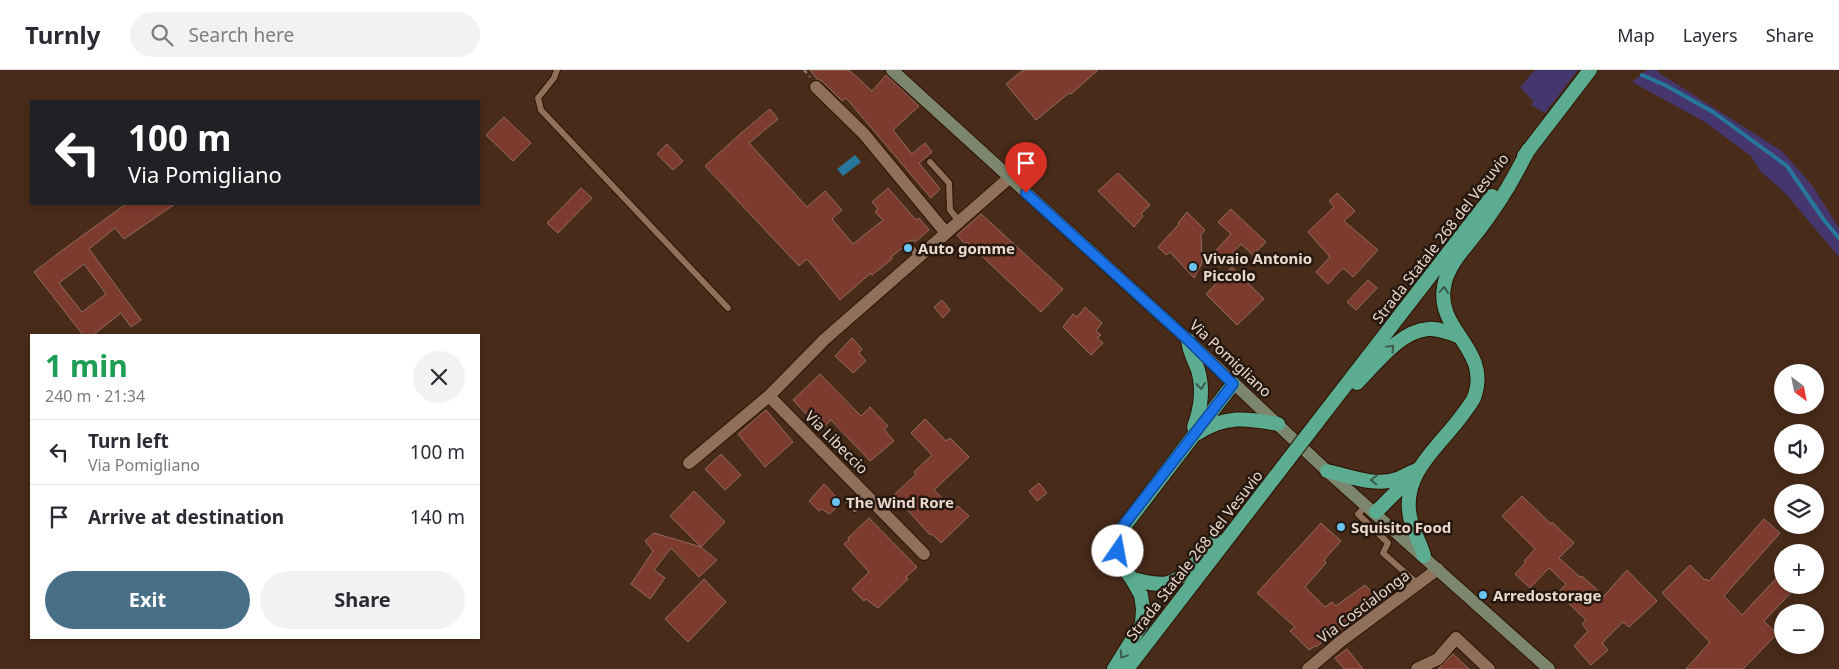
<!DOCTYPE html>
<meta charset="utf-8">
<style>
body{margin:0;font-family:"Noto Sans",sans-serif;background:#f2f2f3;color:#2b2b33;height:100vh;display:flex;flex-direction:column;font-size:19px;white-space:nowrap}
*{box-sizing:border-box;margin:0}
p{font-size:16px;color:#7c7c81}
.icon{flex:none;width:28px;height:28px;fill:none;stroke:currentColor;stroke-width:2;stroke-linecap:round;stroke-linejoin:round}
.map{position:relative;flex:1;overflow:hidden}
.details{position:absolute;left:30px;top:264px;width:450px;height:305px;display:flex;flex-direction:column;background:#fff;border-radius:0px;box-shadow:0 2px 8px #0003}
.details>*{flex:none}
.guide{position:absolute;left:30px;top:30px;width:450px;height:105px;border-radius:0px;box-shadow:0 2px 8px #0003;background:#202124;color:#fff;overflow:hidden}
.needle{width:32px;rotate:148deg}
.buttons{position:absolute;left:1774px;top:294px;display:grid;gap:10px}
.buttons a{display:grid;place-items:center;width:50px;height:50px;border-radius:50%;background:#fff;box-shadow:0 2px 8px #0003;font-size:25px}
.pin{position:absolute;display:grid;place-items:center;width:42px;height:42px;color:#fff;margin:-51px -21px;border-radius:50% 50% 50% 0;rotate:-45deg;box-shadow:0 0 5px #0007}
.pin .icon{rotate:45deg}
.me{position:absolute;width:55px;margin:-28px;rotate:12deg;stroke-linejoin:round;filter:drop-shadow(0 0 4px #0008)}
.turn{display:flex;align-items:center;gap:18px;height:105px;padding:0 15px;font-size:22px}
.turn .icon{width:65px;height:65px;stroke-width:2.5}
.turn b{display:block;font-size:35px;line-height:42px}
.round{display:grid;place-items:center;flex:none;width:52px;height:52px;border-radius:26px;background:#f2f2f3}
.summary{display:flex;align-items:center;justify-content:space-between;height:85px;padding:0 15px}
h1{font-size:30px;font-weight:700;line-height:38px;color:#1e9e55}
.primary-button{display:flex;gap:10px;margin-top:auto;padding:10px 15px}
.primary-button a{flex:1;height:58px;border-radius:30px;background:#476f88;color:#fff;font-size:20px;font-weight:700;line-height:58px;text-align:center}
.primary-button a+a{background:#f2f2f3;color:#2b2b33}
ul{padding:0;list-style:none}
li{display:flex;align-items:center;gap:15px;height:65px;padding:0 15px;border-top:1px solid #e1e1e2}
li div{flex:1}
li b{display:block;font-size:19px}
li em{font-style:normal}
header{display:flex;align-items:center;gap:30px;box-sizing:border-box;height:70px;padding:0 25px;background:#fff;border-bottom:1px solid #e1e1e2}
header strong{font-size:24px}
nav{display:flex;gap:28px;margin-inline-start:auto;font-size:18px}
.search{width:350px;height:45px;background:#f2f2f3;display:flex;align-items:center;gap:12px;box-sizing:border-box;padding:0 18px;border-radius:28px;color:#7c7c81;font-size:19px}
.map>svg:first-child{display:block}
.green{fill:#45376d}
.water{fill:#27779c}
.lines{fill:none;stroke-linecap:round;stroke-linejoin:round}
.stream{stroke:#27779c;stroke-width:4}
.building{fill:#7d3b2d;stroke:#926c63;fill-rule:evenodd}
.service-casing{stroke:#2d1302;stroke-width:8}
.minor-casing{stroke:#2d1302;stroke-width:14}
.secondary-casing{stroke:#2d1302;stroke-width:14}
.trunk-casing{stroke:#2d1302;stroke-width:16}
.path{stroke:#957c6e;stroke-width:2.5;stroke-dasharray:4 4;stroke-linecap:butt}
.service{stroke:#906f5b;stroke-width:6}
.minor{stroke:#906f5b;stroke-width:12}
.secondary{stroke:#7c866f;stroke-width:12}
.trunk{stroke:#5bac90;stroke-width:14}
.trunk-bridge-casing{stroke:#2d1302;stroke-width:16;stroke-linecap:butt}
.trunk-bridge{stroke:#5bac90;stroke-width:14}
.oneway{stroke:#3d5b4a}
.route-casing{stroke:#114b97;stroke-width:12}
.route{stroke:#1a73e8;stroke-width:9}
.poi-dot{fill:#6ac3f1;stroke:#251810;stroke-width:2}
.labels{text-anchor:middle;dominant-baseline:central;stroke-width:5;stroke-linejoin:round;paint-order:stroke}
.street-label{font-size:15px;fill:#ecd9ce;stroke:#251810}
.poi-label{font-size:15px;font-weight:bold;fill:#ecd9ce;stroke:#251810;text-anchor:start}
</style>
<header>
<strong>Turnly</strong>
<div class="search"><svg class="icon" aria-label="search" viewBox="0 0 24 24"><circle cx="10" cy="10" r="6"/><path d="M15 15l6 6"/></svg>Search here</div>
<nav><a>Map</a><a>Layers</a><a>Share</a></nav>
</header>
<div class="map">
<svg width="1839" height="599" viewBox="0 0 1839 599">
<rect width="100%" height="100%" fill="#482b19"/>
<g class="green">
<polygon points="1535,0 1578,0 1545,43 1531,35 1533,31 1520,17"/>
<polygon points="1647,0 1657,0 1659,3 1782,81 1811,114 1839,158 1839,187 1785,123 1760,101 1751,86 1705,52 1632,12"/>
</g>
<polygon class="water" points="855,85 861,92 843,106 837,99"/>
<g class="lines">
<polyline class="stream" points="1642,5 1665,15 1713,42 1787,96 1824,150 1839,168"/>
</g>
<g class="building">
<polygon points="810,0 849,0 872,21 886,5 919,36 893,60 912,84 925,73 932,82 919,93 940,119 931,128 846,28 842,31 822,11 817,9"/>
<polygon points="1023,0 1098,0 1071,24 1069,23 1036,50 1006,14"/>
<polygon points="770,39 778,49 749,73 807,137 825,121 842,140 832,149 853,174 883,150 875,142 878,139 872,132 888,118 916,150 919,148 929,160 915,172 913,170 907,172 905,176 891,187 892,189 872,205 871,203 840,230 807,189 799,196 705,96 740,64"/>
<polygon points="504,47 531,73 513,91 486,65"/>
<polygon points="667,74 683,91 673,100 657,84"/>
<polygon points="1118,103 1150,135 1141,144 1143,146 1134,157 1098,121"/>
<polygon points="581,118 592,128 558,163 547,153"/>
<polygon points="1337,123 1355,141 1344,151 1378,180 1353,207 1343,198 1328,214 1316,202 1330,187 1308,162 1334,137 1329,131"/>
<path d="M126,134H175L124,169L115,158L89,179L141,250L131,257L121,243L93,265H83L34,202L64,179ZM84,194L106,224L82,242L59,213Z"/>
<polygon points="1231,139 1266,172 1253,185 1241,174 1220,197 1210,187 1231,164 1218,152"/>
<polygon points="1187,142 1205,160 1201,165 1202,193 1194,208 1170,182 1166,185 1158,177 1179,154 1178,153"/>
<polygon points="981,144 1063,219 1041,242 967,172 965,174 957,165"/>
<polygon points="1232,197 1264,229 1237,255 1206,224"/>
<polygon points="1368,210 1377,218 1356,240 1347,232"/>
<polygon points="942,230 950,240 943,248 934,237"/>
<polygon points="1085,237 1102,253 1096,261 1101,265 1097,268 1103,273 1091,285 1063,257 1073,244 1077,247"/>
<polygon points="852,268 862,279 859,283 866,291 853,303 835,286"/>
<polygon points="820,304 861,346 870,337 888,356 884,359 894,371 870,391 831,350 821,360 793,330"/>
<polygon points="766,340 793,372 765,397 738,364"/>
<polygon points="925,349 946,371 950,368 969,387 934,420 954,439 958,436 969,446 941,473 932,464 930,465 894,425 916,404 914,402 932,385 911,363"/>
<polygon points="721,384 741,405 725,420 705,399"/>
<polygon points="1039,413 1047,423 1037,431 1029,421"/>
<polygon points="824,414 842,433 829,444 822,439 819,441 809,431"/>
<polygon points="694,421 725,452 701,477 717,490 699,507 671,478 654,500 665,508 650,529 631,514 653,481 645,471 654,463 701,477 670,446"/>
<polygon points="1522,426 1551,454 1552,452 1574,473 1559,488 1580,507 1582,506 1604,526 1627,500 1657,531 1629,557 1623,552 1602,573 1608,580 1591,595 1574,576 1588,561 1582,554 1586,550 1558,523 1566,514 1549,498 1530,518 1515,504 1526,492 1524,491 1535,479 1502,446"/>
<polygon points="869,448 917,497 906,507 908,509 878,538 866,529 864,531 852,519 869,502 844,474 849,470 848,468"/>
<polygon points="1764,449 1780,463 1724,526 1742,545 1782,502 1782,515 1798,515 1764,551 1777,564 1743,599 1686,599 1710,572 1662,523 1690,495 1705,510 1706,509 1709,511"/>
<polygon points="1321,453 1341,471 1324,490 1326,493 1305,517 1325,537 1332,532 1336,536 1365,515 1379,529 1316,577 1315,576 1309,580 1290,561 1295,557 1257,523"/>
<polygon points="704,509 726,532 688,572 665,549"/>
<polygon points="1347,579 1363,599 1344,599 1335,588"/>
<polygon points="1453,584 1469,599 1438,599"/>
</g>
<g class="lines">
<defs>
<g id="service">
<polyline points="557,0 554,8 538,28 541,40 728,238"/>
<polyline points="930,92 949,113 950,140 959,151"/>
<polyline points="910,176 918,186"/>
<polyline points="847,430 855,439 868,427"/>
<polyline points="1366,436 1358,444 1388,473 1383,483 1418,514"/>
</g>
<g id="minor">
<polyline points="816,17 864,64 946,163"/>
<polyline points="769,326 924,484"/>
<polyline points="689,393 769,326 825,269 1009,108"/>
<polyline points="1308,599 1341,571 1438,499"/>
<polyline points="1417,599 1438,589 1456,568 1489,599"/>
</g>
<polyline id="secondary" points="892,0 1188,270 1327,401 1549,599"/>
<g id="trunk">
<polyline points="1524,86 1590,0"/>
<path d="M1188,270C1189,281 1194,289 1198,300C1204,320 1201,338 1194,357"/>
<path d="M1357,313C1376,294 1400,261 1428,259C1438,258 1448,262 1458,266"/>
<polyline points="1315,355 1492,126"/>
<path d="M1198,363C1225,345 1247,348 1278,354"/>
<path d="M1327,401C1349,406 1375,417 1397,409C1405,406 1411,402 1419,399"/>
<polyline points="1376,442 1412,406"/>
<path d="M1424,486C1420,470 1410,458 1409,440C1405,400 1442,374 1463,344C1467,338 1473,332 1475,325C1490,279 1436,260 1444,217C1447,194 1469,174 1482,156C1490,145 1498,134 1505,122C1514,108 1521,93 1529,79"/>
<path d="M1132,509C1143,511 1156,516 1168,513C1187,507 1202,485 1216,470"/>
<polyline points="1114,599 1142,554 1143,539 1141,525 1132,509 1120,493 1117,472 1119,463 1233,314"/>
<polyline points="1127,599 1288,390"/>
</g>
</defs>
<use href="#service" class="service-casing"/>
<use href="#minor" class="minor-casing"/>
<use href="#secondary" class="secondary-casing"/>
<use href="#trunk" class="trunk-casing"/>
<polyline class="path" points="804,0 810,7"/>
<use href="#service" class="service"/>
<use href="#minor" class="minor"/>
<use href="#secondary" class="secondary"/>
<use href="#trunk" class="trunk"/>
<defs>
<polyline id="trunk-bridge" points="1288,390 1315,355"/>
</defs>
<use href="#trunk-bridge" class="trunk-bridge-casing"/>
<use href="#trunk-bridge" class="trunk-bridge"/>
</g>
<defs><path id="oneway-chevron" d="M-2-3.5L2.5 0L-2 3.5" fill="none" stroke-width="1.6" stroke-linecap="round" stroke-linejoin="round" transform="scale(1.25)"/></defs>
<g class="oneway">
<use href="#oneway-chevron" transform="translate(1444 220) rotate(-85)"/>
<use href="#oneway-chevron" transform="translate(1391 278) rotate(-47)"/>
<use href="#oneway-chevron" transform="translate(1201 316) rotate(83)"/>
<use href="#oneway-chevron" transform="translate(1374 410) rotate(-178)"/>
<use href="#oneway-chevron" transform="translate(1123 585) rotate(124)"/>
</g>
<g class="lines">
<defs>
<path id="route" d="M1026,123L1188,270L1233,314L1126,452C1119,462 1116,469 1118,481"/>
</defs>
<use href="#route" class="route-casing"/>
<use href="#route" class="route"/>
</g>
<g class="poi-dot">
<circle cx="908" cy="178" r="5"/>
<circle cx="1193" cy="197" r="5"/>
<circle cx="836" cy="432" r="5"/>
<circle cx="1341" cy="457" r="5"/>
<circle cx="1483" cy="525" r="5"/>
</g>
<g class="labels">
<g class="street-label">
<text transform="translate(1440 168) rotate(-52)">Strada Statale 268 del Vesuvio</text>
<text transform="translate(1231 288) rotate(43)">Via Pomigliano</text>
<text transform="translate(837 372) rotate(45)">Via Libeccio</text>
<text transform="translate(1194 485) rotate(-52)">Strada Statale 268 del Vesuvio</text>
<text transform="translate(1363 536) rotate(-37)">Via Coscialonga</text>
</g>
<g class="poi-label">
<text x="918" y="178">Auto gomme</text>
<text x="1203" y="188">Vivaio Antonio<tspan x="1203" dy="17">Piccolo</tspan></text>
<text x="846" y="432">The Wind Rore</text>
<text x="1351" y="457">Squisito Food</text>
<text x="1493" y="525">Arredostorage</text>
</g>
</g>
</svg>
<div class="buttons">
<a><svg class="needle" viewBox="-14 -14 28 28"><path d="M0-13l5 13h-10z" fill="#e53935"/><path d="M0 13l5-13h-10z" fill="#7c7c81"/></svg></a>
<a><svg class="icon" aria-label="sound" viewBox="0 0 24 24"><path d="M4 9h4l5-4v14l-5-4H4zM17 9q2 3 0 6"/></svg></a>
<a><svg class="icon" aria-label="layers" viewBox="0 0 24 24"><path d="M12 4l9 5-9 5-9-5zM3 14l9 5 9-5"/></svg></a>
<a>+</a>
<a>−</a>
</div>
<div class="pin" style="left:1026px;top:123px;background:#d93025"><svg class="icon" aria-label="arrive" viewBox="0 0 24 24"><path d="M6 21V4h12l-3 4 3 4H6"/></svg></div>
<svg class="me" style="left:1118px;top:481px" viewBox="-20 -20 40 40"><circle r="19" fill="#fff"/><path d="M0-13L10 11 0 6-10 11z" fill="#1a73e8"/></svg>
<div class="guide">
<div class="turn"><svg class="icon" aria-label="left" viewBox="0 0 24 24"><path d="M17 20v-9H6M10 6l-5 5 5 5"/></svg><div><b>100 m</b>Via Pomigliano</div></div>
</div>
<section class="details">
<div class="summary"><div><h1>1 min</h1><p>240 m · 21:34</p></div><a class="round"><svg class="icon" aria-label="close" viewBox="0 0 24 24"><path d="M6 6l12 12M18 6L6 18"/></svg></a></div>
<ul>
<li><svg class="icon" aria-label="left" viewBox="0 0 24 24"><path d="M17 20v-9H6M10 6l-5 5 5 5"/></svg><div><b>Turn left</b><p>Via Pomigliano</p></div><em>100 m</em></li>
<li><svg class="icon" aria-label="arrive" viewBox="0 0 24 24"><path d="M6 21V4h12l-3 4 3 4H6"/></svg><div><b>Arrive at destination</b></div><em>140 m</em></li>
</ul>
<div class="primary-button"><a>Exit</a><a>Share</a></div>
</section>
</div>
